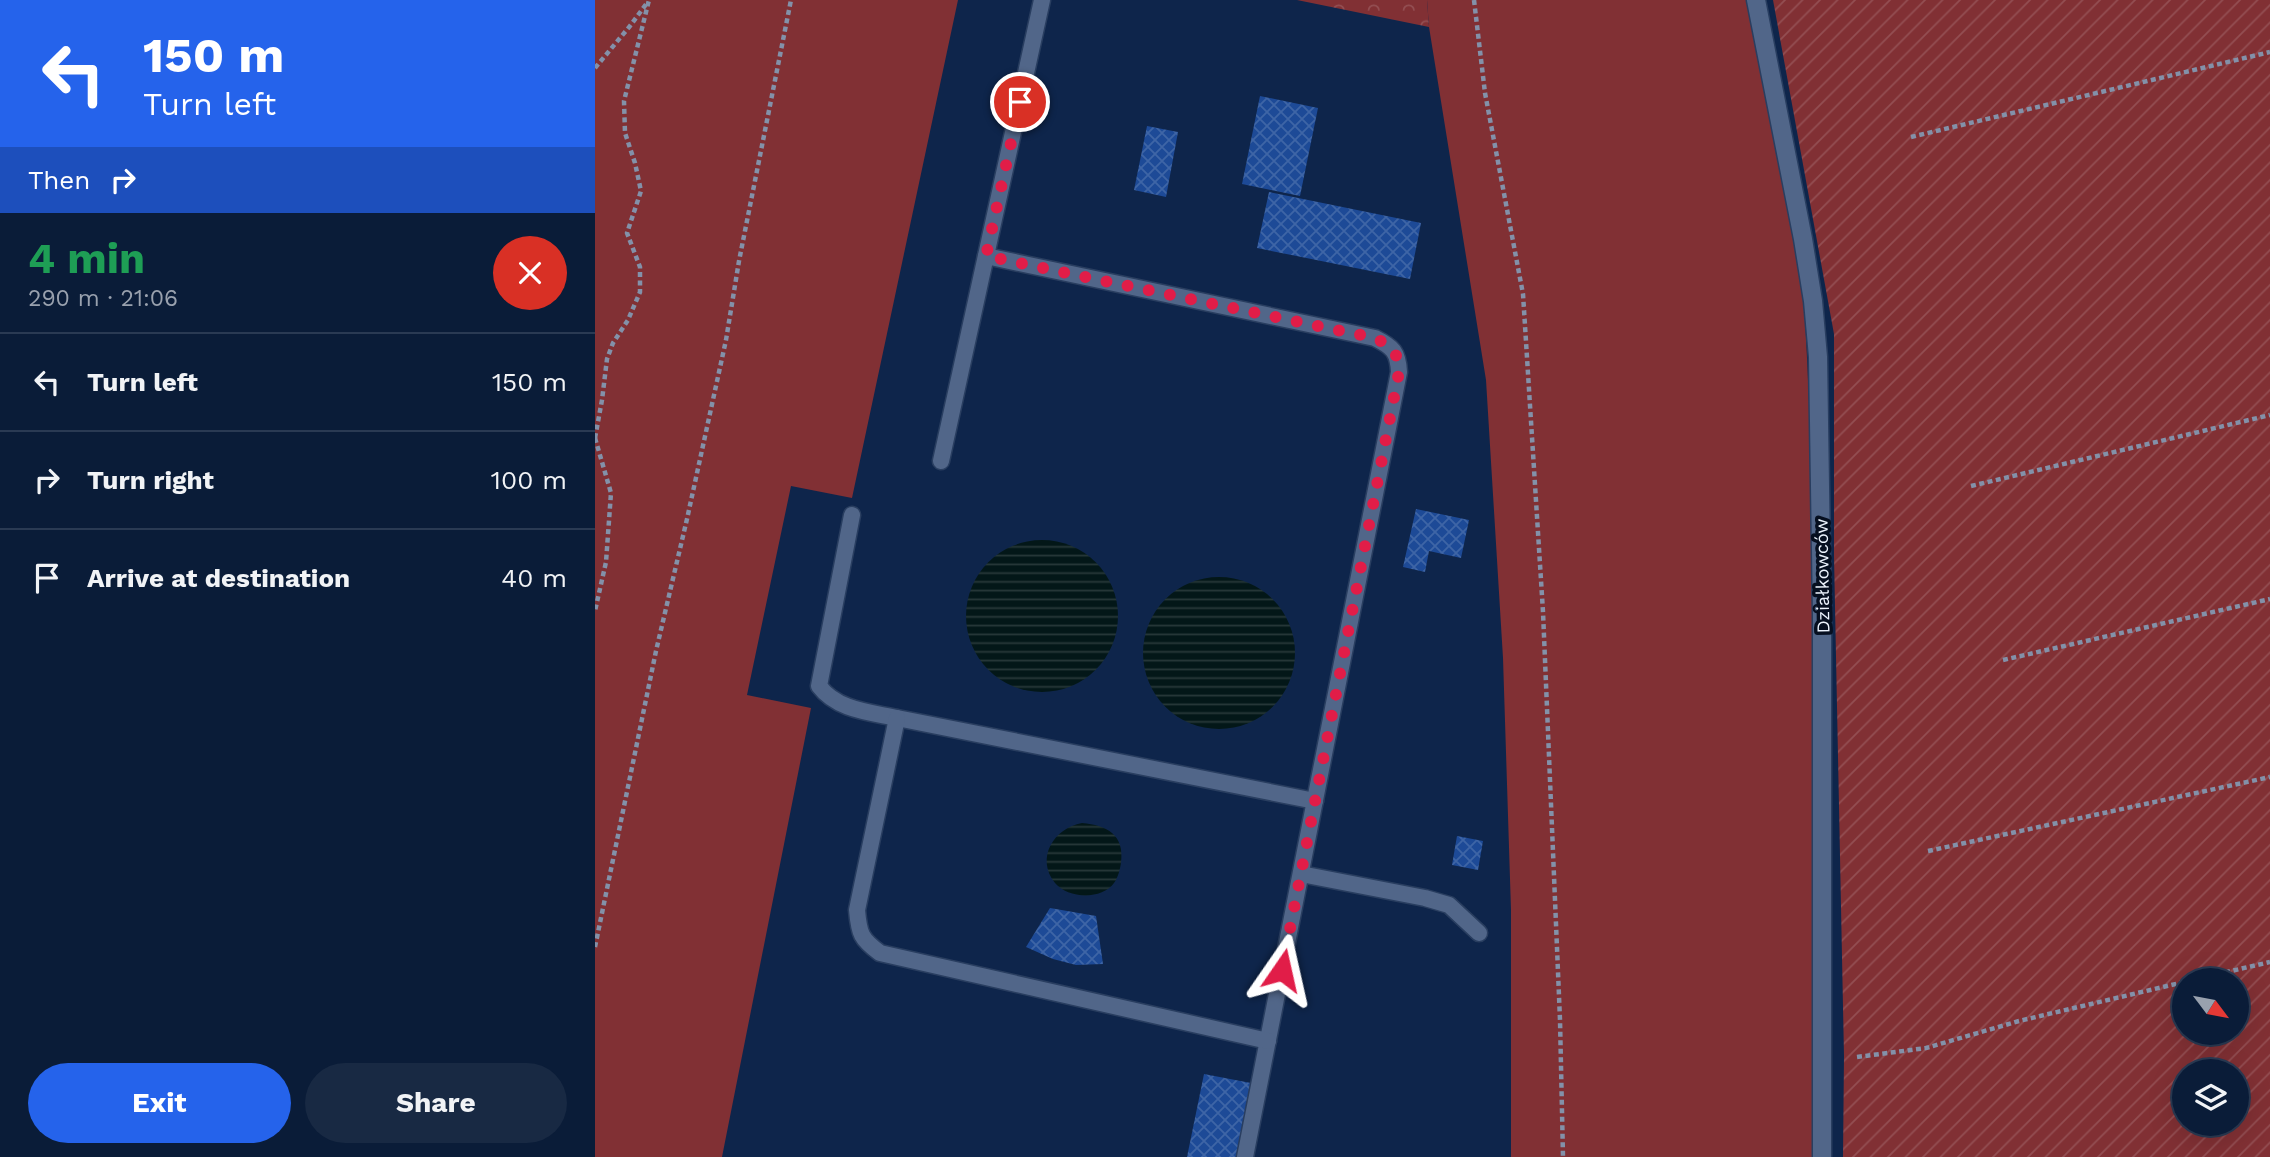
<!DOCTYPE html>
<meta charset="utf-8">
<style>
body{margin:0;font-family:"Work Sans",sans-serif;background:#182943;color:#f1f3f6;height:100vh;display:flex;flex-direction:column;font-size:26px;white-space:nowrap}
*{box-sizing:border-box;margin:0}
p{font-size:23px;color:#99a1ae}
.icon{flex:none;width:38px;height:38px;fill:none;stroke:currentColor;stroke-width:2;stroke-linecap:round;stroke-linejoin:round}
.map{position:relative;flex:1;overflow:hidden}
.panel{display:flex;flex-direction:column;background:#0a1c38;width:595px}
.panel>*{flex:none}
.banner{background:#2563eb;color:#fff;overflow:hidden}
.needle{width:46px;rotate:122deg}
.controls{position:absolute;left:1577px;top:968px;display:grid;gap:14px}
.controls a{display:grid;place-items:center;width:77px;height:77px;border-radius:50%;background:#0a1c38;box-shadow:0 7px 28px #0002,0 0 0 2px #2a3a53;font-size:35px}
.pin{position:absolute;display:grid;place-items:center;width:60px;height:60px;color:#fff;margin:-30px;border:4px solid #fff;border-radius:50%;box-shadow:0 2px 7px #0007}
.me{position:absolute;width:77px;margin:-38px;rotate:11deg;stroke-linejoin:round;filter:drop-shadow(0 0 5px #0008)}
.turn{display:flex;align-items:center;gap:24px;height:147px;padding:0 28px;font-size:32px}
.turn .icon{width:91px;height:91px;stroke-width:2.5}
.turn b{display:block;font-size:49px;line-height:60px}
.then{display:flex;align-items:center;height:66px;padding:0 28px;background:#0003;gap:14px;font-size:26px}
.round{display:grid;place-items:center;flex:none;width:74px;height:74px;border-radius:37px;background:#182943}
.headline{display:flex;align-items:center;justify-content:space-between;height:119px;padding:0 28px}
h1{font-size:42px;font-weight:700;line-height:52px;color:#1e9e55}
.action{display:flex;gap:14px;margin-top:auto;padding:14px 28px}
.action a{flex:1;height:80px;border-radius:42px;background:#2563eb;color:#fff;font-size:28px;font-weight:700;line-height:80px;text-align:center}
.action a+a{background:#182943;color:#f1f3f6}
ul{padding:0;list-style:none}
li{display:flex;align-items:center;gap:21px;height:98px;padding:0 28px;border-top:2px solid #2a3a53}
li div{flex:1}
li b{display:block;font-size:26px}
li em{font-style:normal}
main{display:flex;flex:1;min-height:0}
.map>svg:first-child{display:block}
.grass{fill:#813034}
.forest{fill:url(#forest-crowns)}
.garden{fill:url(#garden-furrows);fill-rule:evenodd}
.water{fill:url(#water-rules)}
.building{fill:url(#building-cross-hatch)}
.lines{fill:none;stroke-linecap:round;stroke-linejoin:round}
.lane-casing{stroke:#293e60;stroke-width:19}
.street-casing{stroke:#293e60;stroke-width:21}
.path{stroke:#8391a9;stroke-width:4.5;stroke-dasharray:5 3.5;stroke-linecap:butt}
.lane{stroke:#516689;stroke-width:16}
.street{stroke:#516689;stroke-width:18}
.route{stroke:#e11d48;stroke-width:12;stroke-dasharray:0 21.6}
.labels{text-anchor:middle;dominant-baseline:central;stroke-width:7;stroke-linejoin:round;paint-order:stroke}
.street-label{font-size:18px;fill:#ecf3fd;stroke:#060f20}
</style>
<main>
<section class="panel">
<div class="banner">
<div class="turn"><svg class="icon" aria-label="left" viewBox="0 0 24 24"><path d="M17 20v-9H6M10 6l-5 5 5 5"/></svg><div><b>150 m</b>Turn left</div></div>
<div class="then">Then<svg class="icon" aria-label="right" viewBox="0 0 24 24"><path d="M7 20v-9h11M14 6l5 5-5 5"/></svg></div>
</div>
<div class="headline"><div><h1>4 min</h1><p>290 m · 21:06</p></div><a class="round" style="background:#d93025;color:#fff"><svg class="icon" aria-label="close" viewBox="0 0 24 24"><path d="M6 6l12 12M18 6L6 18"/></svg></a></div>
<ul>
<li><svg class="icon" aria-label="left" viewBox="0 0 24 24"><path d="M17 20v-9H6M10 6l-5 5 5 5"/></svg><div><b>Turn left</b></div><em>150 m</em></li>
<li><svg class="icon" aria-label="right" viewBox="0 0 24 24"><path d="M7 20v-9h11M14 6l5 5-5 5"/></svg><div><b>Turn right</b></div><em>100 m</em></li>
<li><svg class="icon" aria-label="arrive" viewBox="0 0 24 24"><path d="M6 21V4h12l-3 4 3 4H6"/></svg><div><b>Arrive at destination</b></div><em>40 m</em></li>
</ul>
<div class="action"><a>Exit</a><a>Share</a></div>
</section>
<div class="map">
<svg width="1675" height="1157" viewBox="0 0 1675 1157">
<defs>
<pattern id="forest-crowns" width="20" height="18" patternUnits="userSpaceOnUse" patternTransform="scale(1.75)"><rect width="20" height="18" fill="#813034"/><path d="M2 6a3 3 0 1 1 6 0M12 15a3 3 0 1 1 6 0" fill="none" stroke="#934e52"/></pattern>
<pattern id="garden-furrows" width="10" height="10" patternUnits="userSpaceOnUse" patternTransform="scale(1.75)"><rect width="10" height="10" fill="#813034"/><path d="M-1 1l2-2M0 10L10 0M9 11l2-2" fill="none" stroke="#934e52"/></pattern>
<pattern id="water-rules" width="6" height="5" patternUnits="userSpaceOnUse" patternTransform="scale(1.75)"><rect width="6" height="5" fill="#031718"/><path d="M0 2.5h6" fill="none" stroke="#28393a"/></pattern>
<pattern id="building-cross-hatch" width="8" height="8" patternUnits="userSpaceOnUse" patternTransform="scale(1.75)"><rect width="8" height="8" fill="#1d4a97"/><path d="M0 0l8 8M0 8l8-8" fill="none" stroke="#3e65a6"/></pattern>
</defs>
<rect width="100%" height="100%" fill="#0e254b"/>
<g class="grass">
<polygon points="0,0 363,0 257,498 196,486 152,695 216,708 127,1157 0,1157"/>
<polygon points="832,0 1152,0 1206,229 1216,444 1219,791 1218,1157 916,1157 916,910 908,658 891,380 834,27"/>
</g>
<polygon class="forest" points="702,0 832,0 834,27"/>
<path class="garden" d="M1178,0H1675V1157H1248L1249,1056L1239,556V334ZM1589,980H1642V1032H1589ZM1589,1071H1642V1124H1589Z"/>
<g class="water">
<circle cx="447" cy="616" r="76"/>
<circle cx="624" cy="653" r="76"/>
<path d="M487,823C512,825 530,835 526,863C525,869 523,878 519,883C507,900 473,899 460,883C440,858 459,828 487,823Z"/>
</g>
<g class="building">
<polygon points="665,96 723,108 705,196 647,184"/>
<polygon points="552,126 583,132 571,197 539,190"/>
<polygon points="674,192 826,223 815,279 662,248"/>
<polygon points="821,509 874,520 866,558 834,551 830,572 808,567"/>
<polygon points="862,836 888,841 883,870 857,865"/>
<polygon points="455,908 501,916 508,964 481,965 458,959 431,947"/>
<polygon points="609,1074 656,1083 641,1157 592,1157"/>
</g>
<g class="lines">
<defs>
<g id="lane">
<path d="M391,256L780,338C798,347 803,352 804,372L650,1157"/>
<polyline points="346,461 447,0"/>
<path d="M257,515L224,686C242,710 274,712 302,718L720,801"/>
<path d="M302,718L262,910C264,934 266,939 285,953L673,1041"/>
<polyline points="706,874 830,898 854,905 884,933"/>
</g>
<polyline id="street" points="1161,0 1208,239 1218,301 1223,357 1227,614 1227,1157"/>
</defs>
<use href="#lane" class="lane-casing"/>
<use href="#street" class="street-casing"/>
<g class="path">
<polyline points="879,0 890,93 928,294 948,612 965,1020 968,1157"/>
<polyline points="0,68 35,26 52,3"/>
<polyline points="1316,137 1675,52"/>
<polyline points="0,438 7,400 12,359 18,343 33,320 45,292 45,267 32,233 46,191 40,163 30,133 29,101 54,0"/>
<polyline points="0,438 16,493 11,562 0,611"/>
<polyline points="1376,486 1675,415"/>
<polyline points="1408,660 1675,599"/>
<polyline points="1333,851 1675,777"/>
<polyline points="0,947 61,651 92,519 131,340 144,261 196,0"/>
<polyline points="1597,980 1675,962"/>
<polyline points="1262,1057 1331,1048 1424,1021 1589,982"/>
</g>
<use href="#lane" class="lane"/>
<use href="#street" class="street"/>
</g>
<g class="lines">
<path class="route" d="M425,102L391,256L780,338C798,347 803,352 804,372L687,970"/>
</g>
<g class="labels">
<g class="street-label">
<text transform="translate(1227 576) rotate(-91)">Działkowców</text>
</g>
</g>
</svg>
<div class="controls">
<a><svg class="needle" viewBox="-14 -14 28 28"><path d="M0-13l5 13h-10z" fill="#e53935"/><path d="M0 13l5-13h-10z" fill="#99a1ae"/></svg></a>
<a><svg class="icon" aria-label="layers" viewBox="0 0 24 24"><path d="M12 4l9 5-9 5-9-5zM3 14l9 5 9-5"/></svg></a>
</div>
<div class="pin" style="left:425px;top:102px;background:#d93025"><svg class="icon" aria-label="arrive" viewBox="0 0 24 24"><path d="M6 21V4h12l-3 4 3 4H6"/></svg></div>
<svg class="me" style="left:687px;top:970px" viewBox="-20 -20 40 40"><path d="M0-17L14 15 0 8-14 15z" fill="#e11d48" stroke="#fff" stroke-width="4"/></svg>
</div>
</main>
